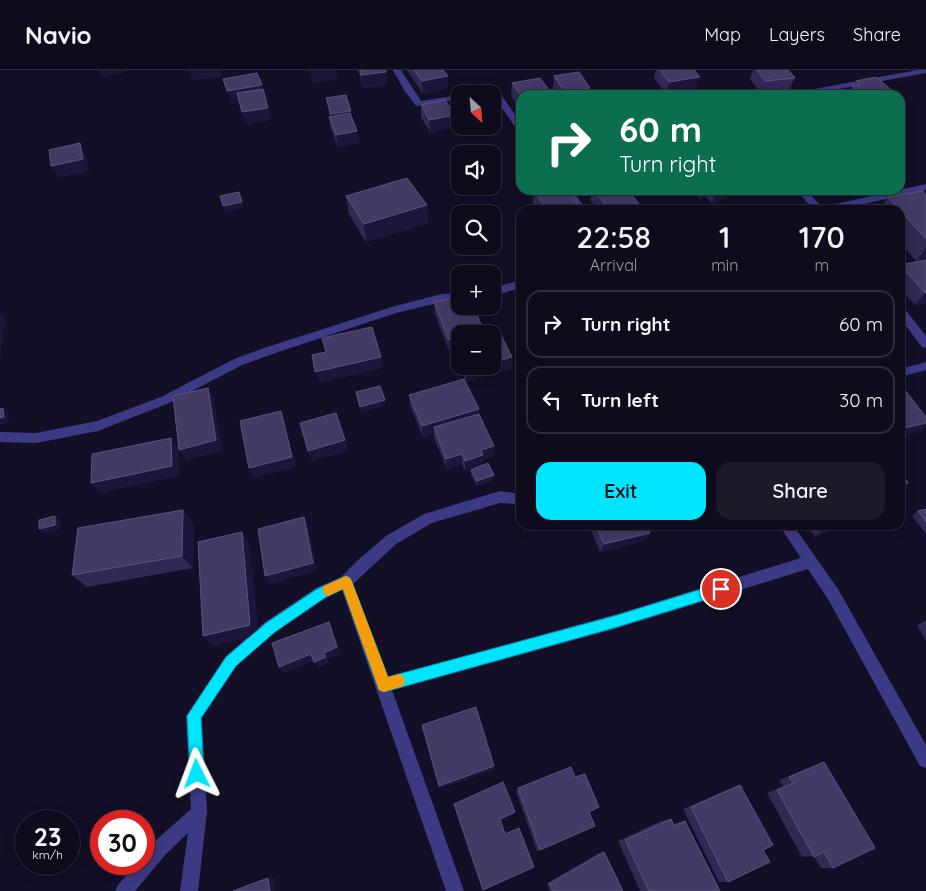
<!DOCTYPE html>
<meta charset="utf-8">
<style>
body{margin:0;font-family:Quicksand,sans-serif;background:#1c1929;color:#f1f3f6;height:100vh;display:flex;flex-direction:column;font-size:19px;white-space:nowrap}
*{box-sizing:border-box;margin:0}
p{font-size:16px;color:#9b9ba3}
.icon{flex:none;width:28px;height:28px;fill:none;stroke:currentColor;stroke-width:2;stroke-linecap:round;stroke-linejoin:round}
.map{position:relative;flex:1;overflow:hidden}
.panel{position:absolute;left:516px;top:135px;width:389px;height:325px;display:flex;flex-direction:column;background:#0e0b1c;border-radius:15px;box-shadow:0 2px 12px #0003,0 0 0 1px #2e2b3b}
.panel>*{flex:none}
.top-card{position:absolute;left:516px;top:20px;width:389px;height:105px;border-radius:15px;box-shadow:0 2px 12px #0003,0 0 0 1px #2e2b3b;background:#0b6e4f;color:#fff;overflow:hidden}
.needle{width:32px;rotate:154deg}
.tools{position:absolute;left:451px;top:15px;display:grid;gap:10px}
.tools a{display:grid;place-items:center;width:50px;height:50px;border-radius:10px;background:#0e0b1c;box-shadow:0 2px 12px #0003,0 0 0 1px #2e2b3b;font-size:25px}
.speed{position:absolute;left:15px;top:740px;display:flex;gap:10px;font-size:25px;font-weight:700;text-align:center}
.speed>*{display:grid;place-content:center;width:65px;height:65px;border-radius:50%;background:#0e0b1c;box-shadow:0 2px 12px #0003,0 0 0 1px #2e2b3b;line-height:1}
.speed small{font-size:12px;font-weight:400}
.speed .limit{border:8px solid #d22;background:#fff;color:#111}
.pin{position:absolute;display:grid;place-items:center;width:42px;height:42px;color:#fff;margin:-21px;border:2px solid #fff;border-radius:50%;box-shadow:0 1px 5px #0007}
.me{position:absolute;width:55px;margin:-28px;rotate:357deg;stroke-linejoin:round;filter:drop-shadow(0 0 4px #0008)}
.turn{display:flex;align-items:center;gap:18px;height:105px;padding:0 20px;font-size:22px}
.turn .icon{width:65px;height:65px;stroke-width:2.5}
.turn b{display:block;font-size:35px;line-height:42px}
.eta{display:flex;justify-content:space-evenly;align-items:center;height:85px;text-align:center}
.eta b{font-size:30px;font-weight:600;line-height:35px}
.primary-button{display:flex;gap:10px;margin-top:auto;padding:10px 20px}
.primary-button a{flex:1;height:58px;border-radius:15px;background:#00e5ff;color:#111;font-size:20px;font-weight:600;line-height:58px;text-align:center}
.primary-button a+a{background:#1c1929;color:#f1f3f6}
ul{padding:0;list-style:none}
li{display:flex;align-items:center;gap:15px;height:68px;margin:0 10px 8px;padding:0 10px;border:2px solid #2e2b3b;border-radius:15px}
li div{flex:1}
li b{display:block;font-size:19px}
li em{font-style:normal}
header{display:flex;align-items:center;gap:30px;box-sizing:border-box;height:70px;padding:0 25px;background:#0e0b1c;border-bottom:1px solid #2e2b3b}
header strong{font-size:24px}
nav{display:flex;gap:28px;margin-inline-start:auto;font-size:18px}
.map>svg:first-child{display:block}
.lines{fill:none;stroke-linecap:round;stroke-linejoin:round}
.minor{fill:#3d3a85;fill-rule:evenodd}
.wall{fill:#312854}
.shaded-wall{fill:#1d163a}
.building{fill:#433a66;stroke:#5a527e}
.route{fill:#00e5ff;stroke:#0095a6}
.slow{fill:#f59e0b}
</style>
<header>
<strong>Navio</strong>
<nav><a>Map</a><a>Layers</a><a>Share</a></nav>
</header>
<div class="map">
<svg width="926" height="821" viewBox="0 0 926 821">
<rect width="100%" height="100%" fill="#130f26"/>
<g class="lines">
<g class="minor">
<polygon points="393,0 401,0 421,31 460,25 460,29 416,36 404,20"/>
<polygon points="918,0 926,0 926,3 806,25 788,25 792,23"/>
<polygon points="494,19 497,19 521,53 521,61 518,61 492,24 474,24"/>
<polygon points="926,114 926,120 837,140 814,140 796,120 806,120 822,137"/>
<polygon points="562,120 572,120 587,140 577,140"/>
<polygon points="521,210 521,218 492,226 492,218"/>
<polygon points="460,223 460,231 442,232 396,243 275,283 242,295 169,333 98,361 36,373 0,372 0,362 36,363 97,351 161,327 234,289 267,277 395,236 442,224"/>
<polygon points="900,237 904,238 926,266 926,278 922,277 900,248"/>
<polygon points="926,292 926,300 900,307 900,299"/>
<polygon points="500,421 521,424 521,434 500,433 432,453 396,474 353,514 387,607 614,545 801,488 779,455 793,455 838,519 926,675 926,698 920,696 828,529 808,499 614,559 392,620 464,821 446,821 342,520 326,528 275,562 236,596 202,648 207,742 198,821 180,821 188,763 166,784 135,821 115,821 118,815 136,794 144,794 144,784 154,772 191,739 186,646 226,586 265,552 316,518 341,507 358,490 386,466 424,444"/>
</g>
</g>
<g class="wall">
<polygon points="358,0 385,0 387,15 363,18"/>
<polygon points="407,0 443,0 448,6 448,18 423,24"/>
<polygon points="656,0 694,0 696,19 666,24 654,8"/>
<polygon points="753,0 788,0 795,8 789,20 761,24 750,9"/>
<polygon points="554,6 589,25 557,25 553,19"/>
<polygon points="856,11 894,25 848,25 852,16 854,16"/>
<polygon points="512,13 521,25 521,40 511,26"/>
<polygon points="326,28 352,47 359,73 338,77 331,59 329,47 330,47"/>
<polygon points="421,35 455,57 430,62 421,47"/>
<polygon points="585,120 628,120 643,140 598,140 590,130 592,121 586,122"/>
<polygon points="692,120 736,120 735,121 732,122 730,128 712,133 706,127 700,129"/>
<polygon points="534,121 579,136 578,140 538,140 533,133"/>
<polygon points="926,125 926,189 916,191 900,172 900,140 880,140 888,127"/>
<polygon points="346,126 427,135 428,153 366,172 349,144"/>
<polygon points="926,190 926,233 915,235 900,218 900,195"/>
<polygon points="434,232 460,264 460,296 492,296 512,287 511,299 466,311 456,288 456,280 449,281 435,244"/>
<polygon points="409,325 479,339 478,345 493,386 483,390 482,395 465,401 462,394 447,399 434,368 434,364 423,367 410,336"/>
<polygon points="471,400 493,410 477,416 471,405"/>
<polygon points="926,439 926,464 912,446 918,441"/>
<polygon points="194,454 193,498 87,517 72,505"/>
<polygon points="589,455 646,455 645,471 600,482"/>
<polygon points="807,455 844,455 815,467"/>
<polygon points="926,550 926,571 917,555"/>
<polygon points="824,692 833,798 821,798 814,786 802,787 767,723 783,716 779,710 813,696"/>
<polygon points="575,707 589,742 540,780 537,781 516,721 518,718"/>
<polygon points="740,715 763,780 728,812 719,812 683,739 732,718"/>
<polygon points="454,734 513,744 500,750 483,820"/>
<polygon points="671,749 673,754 685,751 720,821 640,821 618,771 661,751"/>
<polygon points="604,782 623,821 550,821 547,813 599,783"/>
</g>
<g class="shaded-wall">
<polygon points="99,0 126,0 126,2 102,7"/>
<polygon points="189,0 221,0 222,7 192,10"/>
<polygon points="309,0 336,0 338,10 312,13"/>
<polygon points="386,2 387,15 363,18 361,5"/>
<polygon points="448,6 448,18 423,24 422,11"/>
<polygon points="700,7 696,19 666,24 669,12"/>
<polygon points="262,15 265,27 231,34 227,21"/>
<polygon points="590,18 589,25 564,25 565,22"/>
<polygon points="268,38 271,50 246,55 242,42"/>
<polygon points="351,41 353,53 333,56 331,44"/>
<polygon points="455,45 455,57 430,62 429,50"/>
<polygon points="357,61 359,73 338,77 336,65"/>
<polygon points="80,73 86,86 89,101 59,108 51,96"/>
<polygon points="703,120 708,120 706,127 700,129"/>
<polygon points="718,120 736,120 735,121 732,122 730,128 712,133 716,121"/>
<polygon points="242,132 244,138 225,142 223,136"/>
<polygon points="427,135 428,153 366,172 364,154"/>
<polygon points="579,136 578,140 564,140"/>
<polygon points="926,178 926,189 916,191"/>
<polygon points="925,223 926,223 926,233 915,235"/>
<polygon points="0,243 5,249 0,295"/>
<polygon points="484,261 484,264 473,264"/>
<polygon points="460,267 460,278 456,276 456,280 449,281 449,270"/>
<polygon points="381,287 383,298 319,313 315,302"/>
<polygon points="512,287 511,299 466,311 466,300 479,296 492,296 492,293"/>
<polygon points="208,318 214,329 222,381 186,390 179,380"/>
<polygon points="385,330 386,336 361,342 360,337"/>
<polygon points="3,338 8,344 9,352 0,355 0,348"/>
<polygon points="479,339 478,350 434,357 434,364 423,367 422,356"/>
<polygon points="281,341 285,352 296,397 254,408 249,398"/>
<polygon points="926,353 926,356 919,362 900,367 900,359"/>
<polygon points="171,368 178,378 179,406 100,423 91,413"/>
<polygon points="345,370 348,381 312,391 308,381"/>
<polygon points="494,376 493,386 483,390 482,395 465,401 465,391 481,380"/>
<polygon points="462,384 462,394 447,399 446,389"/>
<polygon points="494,405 493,410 477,416 477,411"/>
<polygon points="908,413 900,420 900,415"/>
<polygon points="183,440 194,454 193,498 182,486"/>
<polygon points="55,446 60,450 60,459 45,463 39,459"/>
<polygon points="304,447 308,456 317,501 270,514 265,506"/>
<polygon points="831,455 844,455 815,467 825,458"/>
<polygon points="242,462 250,475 259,565 213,576 203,566"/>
<polygon points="650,463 645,471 600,482 604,474"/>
<polygon points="329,552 332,559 341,584 328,589 330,593 318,598 314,592 324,583"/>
<polygon points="311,584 316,590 284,603 279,597"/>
<polygon points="494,696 494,700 440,719 439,716"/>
<polygon points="515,742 513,744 499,751 500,749"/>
<polygon points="268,808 274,808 276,821 270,821"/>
</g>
<g class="building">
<polygon points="360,0 385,0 386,2 361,5"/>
<polygon points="414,0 443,0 448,6 422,11"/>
<polygon points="660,0 694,0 700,7 669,12"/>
<polygon points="757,0 788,0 795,8 765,11"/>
<polygon points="579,2 590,18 565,22 554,6"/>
<polygon points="257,3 262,15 227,21 223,9"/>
<polygon points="876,7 895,23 887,25 863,25 852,16 860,14 856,11"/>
<polygon points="540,8 553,25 521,25 521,26 512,13"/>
<polygon points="263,19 268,38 242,42 237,23"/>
<polygon points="346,25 351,41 331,44 326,28"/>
<polygon points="445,30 455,45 429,50 421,35"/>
<polygon points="350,43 357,61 336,65 329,47"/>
<polygon points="80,73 83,89 51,96 49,80"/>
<polygon points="407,108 427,135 364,154 346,126"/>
<polygon points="538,120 567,120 579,136 564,140 547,140 534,121"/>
<polygon points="594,120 628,120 643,139 640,140 609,140"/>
<polygon points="923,121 926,125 926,169 888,127"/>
<polygon points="239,122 242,132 223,136 220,126"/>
<polygon points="926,190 926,223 925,223 900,195"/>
<polygon points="460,226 460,236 473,236 484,261 473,264 460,264 460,267 449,270 434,232"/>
<polygon points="372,257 381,287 315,302 312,285 326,282 322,268"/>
<polygon points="499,261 512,287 492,293 492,264 486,264"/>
<polygon points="460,275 460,287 456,276"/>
<polygon points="464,296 479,296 466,300"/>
<polygon points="464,309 479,339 422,356 409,325"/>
<polygon points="900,315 901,315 926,347 926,353 900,359"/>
<polygon points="380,316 385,330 360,337 356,322"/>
<polygon points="208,318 216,370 179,380 173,326"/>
<polygon points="3,338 4,347 0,348 0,339"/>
<polygon points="281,341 292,387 249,398 240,351"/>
<polygon points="336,343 345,370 308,381 300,353"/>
<polygon points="479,344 494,376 481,380 483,385 465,391 462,384 446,389 434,357"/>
<polygon points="171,368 172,396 91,413 92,384"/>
<polygon points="488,393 494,405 477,411 471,400"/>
<polygon points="900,401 908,413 900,415"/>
<polygon points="926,439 926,452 918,441"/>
<polygon points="183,440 182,486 72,505 78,458"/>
<polygon points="55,446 55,455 39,459 39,450"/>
<polygon points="304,447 313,493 265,506 258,459"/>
<polygon points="596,455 646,455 650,463 604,474"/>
<polygon points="823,455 831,455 825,458"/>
<polygon points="242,462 250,555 203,566 198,472"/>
<polygon points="329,552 337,577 324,583 326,587 314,592 311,584 279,597 272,573"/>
<polygon points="476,637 494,696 439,716 422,655"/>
<polygon points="824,692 875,778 833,798 824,782 814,787 777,720 793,713 789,707"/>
<polygon points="571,697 575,707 585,704 599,737 589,742 595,756 540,780 518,718"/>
<polygon points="503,712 515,742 500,749 505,764 519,758 534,797 483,820 454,734"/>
<polygon points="740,715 773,775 763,780 770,792 728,812 691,737"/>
<polygon points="671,749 674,756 685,751 720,821 649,821 625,770"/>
<polygon points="604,782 623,821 553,821 549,814"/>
<polygon points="268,808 270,821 233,821"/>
</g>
<polygon class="route" points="346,506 350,508 352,512 388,607 614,546 721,513 725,515 727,519 725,523 721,525 614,558 384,622 379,620 377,615 343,519 326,527 275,562 236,596 201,648 204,704 202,709 197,711 192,709 190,704 187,646 226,587 266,553 317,519"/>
<polygon class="slow" points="346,506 350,508 352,512 388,607 399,604 403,606 405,611 403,616 384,622 379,620 343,519 328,526 324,524 322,520 324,516"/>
</svg>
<div class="tools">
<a><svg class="needle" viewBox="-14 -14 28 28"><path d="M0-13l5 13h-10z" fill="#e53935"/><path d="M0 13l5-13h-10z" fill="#9b9ba3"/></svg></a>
<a><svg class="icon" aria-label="sound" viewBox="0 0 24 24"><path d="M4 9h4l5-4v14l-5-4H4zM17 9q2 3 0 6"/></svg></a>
<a><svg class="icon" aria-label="search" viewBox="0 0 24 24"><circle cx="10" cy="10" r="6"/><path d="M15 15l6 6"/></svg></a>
<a>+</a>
<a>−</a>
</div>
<div class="speed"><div>23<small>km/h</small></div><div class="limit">30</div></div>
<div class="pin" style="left:721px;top:519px;background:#d93025"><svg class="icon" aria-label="arrive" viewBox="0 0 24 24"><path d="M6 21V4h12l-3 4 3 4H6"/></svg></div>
<svg class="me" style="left:197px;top:704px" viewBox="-20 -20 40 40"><path d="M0-17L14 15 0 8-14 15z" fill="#00e5ff" stroke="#fff" stroke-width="4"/></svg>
<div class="top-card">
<div class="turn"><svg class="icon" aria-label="right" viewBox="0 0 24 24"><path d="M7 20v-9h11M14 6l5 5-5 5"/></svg><div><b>60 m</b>Turn right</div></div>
</div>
<section class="panel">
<div class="eta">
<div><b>22:58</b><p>Arrival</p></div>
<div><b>1</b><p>min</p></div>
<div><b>170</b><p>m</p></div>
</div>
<ul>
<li><svg class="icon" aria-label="right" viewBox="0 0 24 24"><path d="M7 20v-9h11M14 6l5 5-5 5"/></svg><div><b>Turn right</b></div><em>60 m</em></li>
<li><svg class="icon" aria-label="left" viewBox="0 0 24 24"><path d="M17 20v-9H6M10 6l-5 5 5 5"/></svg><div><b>Turn left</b></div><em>30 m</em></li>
</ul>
<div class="primary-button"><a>Exit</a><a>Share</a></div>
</section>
</div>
